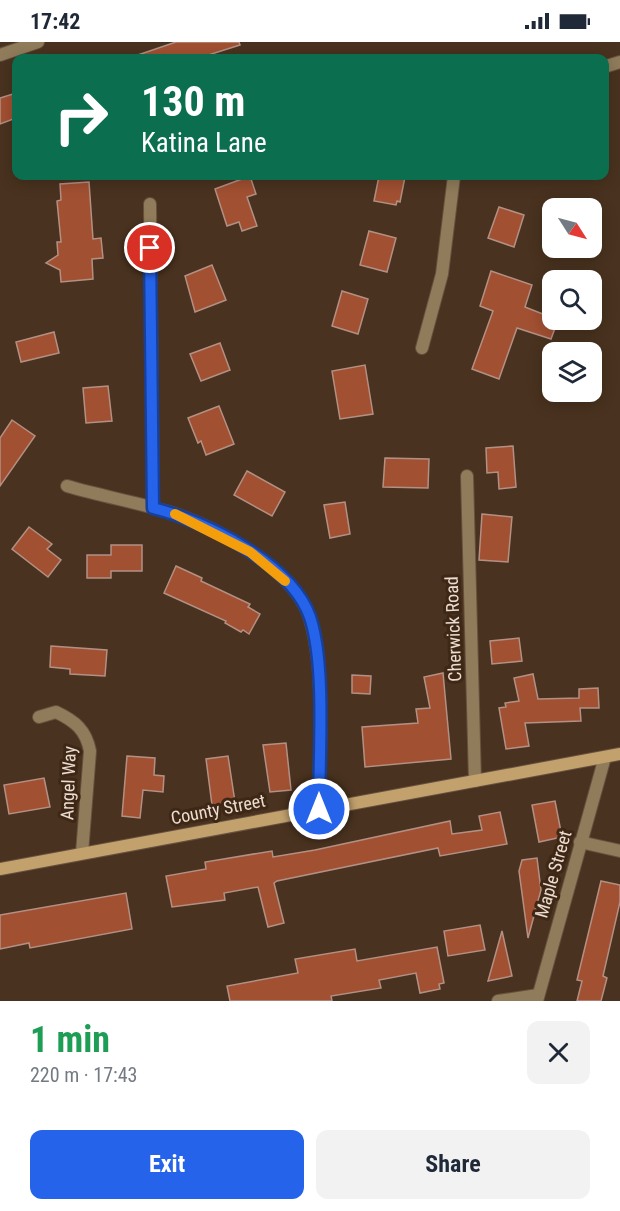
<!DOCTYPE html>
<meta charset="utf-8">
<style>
body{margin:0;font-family:"Roboto Condensed",sans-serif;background:#f2f2f3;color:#1f2937;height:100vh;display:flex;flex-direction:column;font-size:22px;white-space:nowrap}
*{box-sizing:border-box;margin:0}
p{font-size:20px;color:#747a83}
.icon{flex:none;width:33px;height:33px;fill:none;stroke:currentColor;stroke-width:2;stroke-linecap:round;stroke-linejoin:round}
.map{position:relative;height:959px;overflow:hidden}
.details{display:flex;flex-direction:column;background:#fff;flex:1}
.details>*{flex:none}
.top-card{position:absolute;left:12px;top:12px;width:597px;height:126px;border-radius:12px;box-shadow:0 3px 15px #0003;background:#0b6e4f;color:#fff;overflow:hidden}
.needle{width:39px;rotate:126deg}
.buttons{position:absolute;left:542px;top:156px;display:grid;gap:12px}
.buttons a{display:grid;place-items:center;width:60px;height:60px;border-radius:12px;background:#fff;box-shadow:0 3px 15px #0003;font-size:30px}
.pin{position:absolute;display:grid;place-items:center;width:51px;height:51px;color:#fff;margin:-26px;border:3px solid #fff;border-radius:50%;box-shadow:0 2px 6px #0007}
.me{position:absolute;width:66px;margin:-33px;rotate:0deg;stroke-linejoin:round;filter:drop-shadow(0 0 4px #0008)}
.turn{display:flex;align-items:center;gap:21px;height:126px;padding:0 30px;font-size:27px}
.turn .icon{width:78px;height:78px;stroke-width:2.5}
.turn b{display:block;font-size:42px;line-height:51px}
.round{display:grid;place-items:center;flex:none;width:63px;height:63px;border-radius:12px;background:#f2f2f3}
.overview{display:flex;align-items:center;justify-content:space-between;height:102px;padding:0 30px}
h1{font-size:36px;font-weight:700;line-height:45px;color:#1e9e55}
.primary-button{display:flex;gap:12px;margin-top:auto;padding:12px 30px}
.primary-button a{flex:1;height:69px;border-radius:12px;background:#2563eb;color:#fff;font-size:24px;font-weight:700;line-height:69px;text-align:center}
.primary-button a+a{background:#f2f2f3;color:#1f2937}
.status{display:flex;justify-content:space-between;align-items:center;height:42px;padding:0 30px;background:#fff;direction:ltr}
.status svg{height:16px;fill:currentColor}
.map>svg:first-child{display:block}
.building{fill:#a25032;stroke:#b39084;stroke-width:1.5}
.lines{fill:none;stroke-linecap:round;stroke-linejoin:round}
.minor-casing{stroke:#66513f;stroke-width:14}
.secondary-casing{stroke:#66513f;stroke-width:14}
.minor{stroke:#907c5b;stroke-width:12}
.secondary{stroke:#c2a16d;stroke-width:12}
.route-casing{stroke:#184099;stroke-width:15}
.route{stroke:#2563eb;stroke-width:10}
.slow{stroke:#f59e0b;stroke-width:10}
.labels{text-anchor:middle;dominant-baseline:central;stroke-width:6;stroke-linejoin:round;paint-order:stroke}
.street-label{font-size:18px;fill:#ecdcd1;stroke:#3e2815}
</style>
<div class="status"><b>17:42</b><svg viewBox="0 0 49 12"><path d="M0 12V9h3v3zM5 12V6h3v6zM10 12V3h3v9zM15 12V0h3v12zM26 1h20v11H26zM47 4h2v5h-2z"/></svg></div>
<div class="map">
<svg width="620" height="959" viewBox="0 0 620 959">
<rect width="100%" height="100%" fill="#49321f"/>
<g class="building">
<polygon points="176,0 239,0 240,3 199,16 136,16 135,14"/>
<polygon points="13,52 16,76 0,82 0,56"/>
<polygon points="250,134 256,152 247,155 257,184 242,189 239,180 227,184 215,147"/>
<polygon points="379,134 405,135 400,160 397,159 396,163 374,159"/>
<polygon points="89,140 93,197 101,196 103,216 92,217 93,237 61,240 60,228 46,221 58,213 57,200 61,200 57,159 61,158 60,142"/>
<polygon points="499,165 524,173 514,205 488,196"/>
<polygon points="369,189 396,196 387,230 360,223"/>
<polygon points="212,223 226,258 195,270 185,234"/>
<polygon points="491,229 532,243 525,265 558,278 551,297 517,286 499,337 472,327 493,269 480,264"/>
<polygon points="342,249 368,257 358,292 332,284"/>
<polygon points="54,290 59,311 21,320 16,300"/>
<polygon points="220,301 230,328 201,339 190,312"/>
<polygon points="365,323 373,372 340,377 332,329"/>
<polygon points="108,344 112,379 86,381 83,346"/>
<polygon points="219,364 234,402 206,413 201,399 198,401 188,376"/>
<polygon points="12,378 35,394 0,444 0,396"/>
<polygon points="513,404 516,445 499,447 498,430 487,431 486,406"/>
<polygon points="385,416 429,417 428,446 383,445"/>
<polygon points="247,429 285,450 272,474 234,453"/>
<polygon points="345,460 350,492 330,496 324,463"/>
<polygon points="482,472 512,475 508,520 479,518"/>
<polygon points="29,485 52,502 47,507 61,518 48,535 12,507"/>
<polygon points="111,503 142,503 142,529 111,529 111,536 87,536 87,513 111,513"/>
<polygon points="176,524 202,536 201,539 250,562 248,565 260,572 249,592 243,588 241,590 225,581 226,579 164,551"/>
<polygon points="519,596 522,619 492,622 490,599"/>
<polygon points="51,604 107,608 105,634 70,632 70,627 50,625"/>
<polygon points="443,631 451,717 365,725 362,685 418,681 416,667 430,666 424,635"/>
<polygon points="533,632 538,657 579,656 579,647 598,646 599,666 580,666 581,679 525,681 529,704 506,707 499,666 506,665 505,661 519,659 514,636"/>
<polygon points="352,633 371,634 370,652 352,651"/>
<polygon points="286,701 291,748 270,750 263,703"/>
<polygon points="127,714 155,716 154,733 164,734 163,750 143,748 140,776 122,774"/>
<polygon points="228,714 235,760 212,763 206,717"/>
<polygon points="44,736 50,765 9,772 4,743"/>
<polygon points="555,759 562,795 539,800 532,763"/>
<polygon points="500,770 507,802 440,814 438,806 277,839 274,841 284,881 268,885 258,845 224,851 225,858 172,865 166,834 206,827 205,820 272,809 273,815 315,808 450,779 452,792 482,788 479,774"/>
<polygon points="537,816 541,848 528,896 519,829 522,818"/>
<polygon points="601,839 620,843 620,860 603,934 607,936 601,959 577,959 582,939 577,938"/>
<polygon points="126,851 132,887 30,906 29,901 0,907 0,873"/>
<polygon points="480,883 485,908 448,914 444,889"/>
<polygon points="502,889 512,934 488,939"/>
<polygon points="437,905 444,941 439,942 440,947 420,951 416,931 379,938 381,946 331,954 332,959 230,959 227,944 298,931 295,917 355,907 357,919"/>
</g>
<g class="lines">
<defs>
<g id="minor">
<polyline points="0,13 38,0"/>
<polyline points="604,25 620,20"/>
<polyline points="150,162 153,466"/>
<polyline points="422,306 442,232 454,134"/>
<polyline points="467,434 475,739"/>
<path d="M67,444C101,454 135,460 169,470C215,484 295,527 310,577C326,631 319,710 319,767"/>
<path d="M39,675L56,670C75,679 86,688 90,709L82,811"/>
<polyline points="580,800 620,809"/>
<polyline points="498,959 538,953"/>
<polyline points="537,959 605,715"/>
</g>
<polyline id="secondary" points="0,827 620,712"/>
</defs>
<use href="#minor" class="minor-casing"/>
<use href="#secondary" class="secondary-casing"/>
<use href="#minor" class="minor"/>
<use href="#secondary" class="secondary"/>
</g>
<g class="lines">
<defs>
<path id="route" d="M150,206L153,466C205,479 291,521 310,575C326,623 319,714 319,767"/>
</defs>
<use href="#route" class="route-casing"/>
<use href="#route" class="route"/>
<polyline class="slow" points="175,472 250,510 285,539"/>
</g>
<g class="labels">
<g class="street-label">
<text transform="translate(453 587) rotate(-92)">Cherwick Road</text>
<text transform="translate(68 741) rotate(-88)">Angel Way</text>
<text transform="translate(218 767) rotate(-11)">County Street</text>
<text transform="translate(553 832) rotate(-74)">Maple Street</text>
</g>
</g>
</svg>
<div class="buttons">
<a><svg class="needle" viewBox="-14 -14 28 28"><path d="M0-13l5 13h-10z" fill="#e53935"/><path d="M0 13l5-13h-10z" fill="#747a83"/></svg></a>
<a><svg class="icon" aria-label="search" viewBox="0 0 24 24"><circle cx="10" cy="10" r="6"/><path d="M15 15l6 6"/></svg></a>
<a><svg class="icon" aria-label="layers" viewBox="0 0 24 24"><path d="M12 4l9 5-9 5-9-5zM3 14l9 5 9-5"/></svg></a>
</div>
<div class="pin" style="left:150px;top:206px;background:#d93025"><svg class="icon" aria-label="arrive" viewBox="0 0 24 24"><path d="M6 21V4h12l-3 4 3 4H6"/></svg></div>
<svg class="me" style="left:319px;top:767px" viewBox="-20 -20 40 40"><circle r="17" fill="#2563eb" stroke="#fff" stroke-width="3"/><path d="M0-11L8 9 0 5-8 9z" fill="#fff"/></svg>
<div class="top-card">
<div class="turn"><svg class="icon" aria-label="right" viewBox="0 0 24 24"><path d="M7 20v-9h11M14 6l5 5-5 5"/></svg><div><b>130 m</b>Katina Lane</div></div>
</div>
</div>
<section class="details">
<div class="overview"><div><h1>1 min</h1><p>220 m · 17:43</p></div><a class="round"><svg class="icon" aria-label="close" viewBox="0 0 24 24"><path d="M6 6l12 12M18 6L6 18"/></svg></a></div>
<div class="primary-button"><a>Exit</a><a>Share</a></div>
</section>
